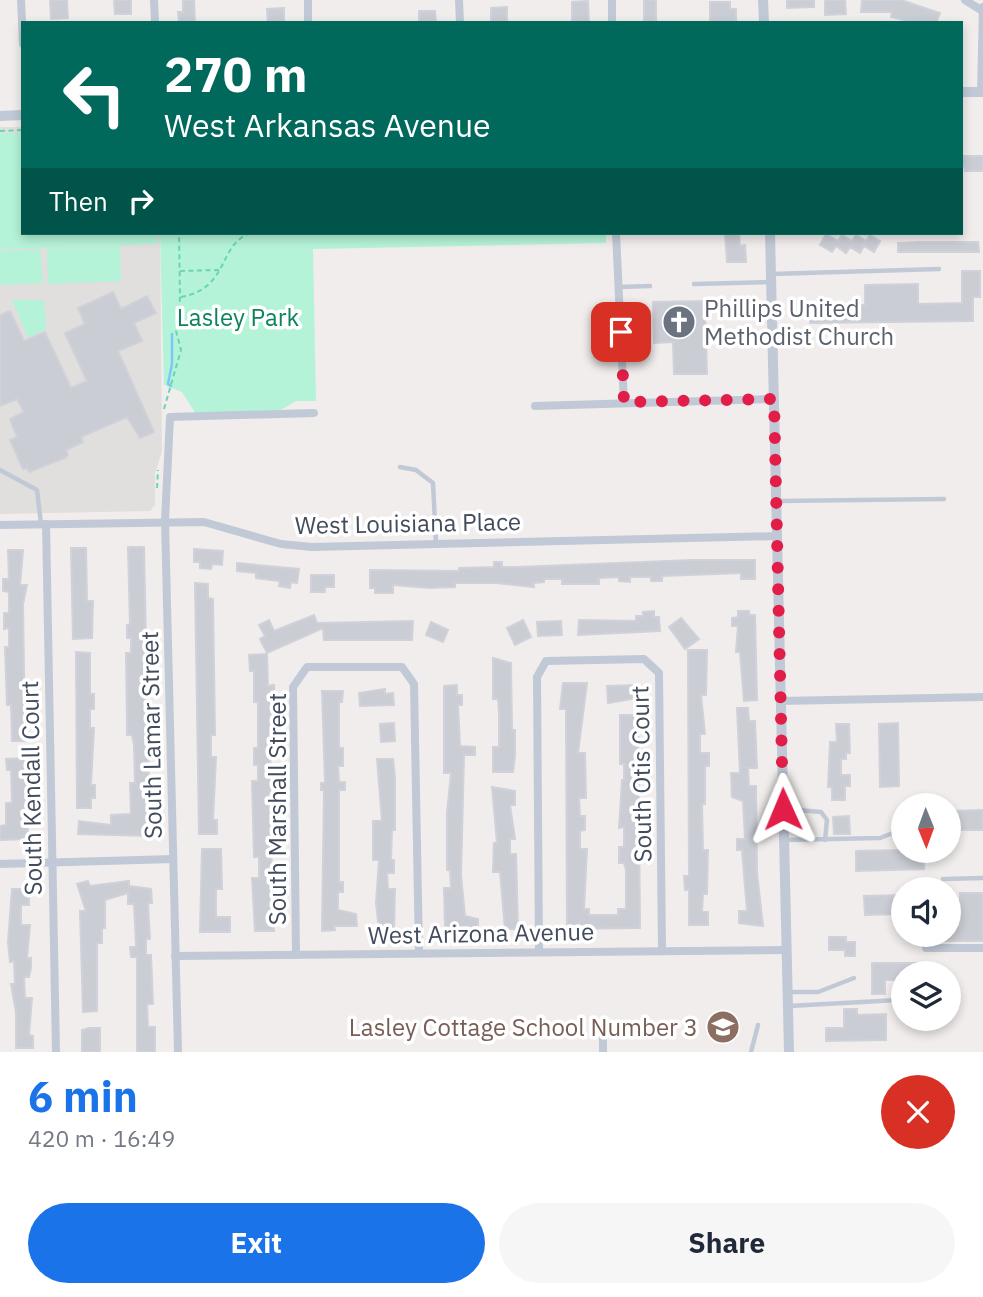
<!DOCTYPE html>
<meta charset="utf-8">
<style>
body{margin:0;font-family:"IBM Plex Sans",sans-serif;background:#f6f6f7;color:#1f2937;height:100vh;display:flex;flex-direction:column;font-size:26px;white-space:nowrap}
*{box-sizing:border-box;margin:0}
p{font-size:23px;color:#747a83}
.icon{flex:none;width:38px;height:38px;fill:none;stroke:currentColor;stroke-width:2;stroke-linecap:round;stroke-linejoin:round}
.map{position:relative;height:1052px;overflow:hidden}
.drawer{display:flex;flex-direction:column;background:#fff;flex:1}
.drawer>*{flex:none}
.hud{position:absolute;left:21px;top:21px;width:942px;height:214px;border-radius:0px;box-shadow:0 4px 10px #0003;background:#00695c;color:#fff;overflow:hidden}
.needle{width:46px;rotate:179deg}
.buttons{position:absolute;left:891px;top:793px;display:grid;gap:14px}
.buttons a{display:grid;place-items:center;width:70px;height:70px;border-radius:50%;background:#fff;box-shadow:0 4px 10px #0003;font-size:35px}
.pin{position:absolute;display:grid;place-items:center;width:60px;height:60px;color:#fff;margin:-30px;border-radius:14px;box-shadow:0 4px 10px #0006}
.me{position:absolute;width:77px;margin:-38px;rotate:359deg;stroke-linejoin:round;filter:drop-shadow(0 0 5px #0008)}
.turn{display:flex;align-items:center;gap:24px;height:147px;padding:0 28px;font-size:32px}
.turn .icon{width:91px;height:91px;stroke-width:2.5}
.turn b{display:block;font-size:49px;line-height:60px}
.then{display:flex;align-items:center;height:66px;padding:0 28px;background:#0003;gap:14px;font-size:26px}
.round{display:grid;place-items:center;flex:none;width:74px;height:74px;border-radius:37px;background:#f6f6f7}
.headline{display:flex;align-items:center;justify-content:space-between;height:119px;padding:0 28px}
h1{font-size:42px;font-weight:700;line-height:52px;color:#1a73e8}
.primary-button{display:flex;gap:14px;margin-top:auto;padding:14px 28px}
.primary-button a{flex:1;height:80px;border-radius:42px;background:#1a73e8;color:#fff;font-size:28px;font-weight:700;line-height:80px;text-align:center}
.primary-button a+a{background:#f6f6f7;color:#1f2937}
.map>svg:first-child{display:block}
.education{fill:#e1dede}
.green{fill:#b5f3d8}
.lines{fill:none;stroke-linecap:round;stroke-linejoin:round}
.stream{stroke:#7dc7f5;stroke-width:2.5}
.building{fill:#cbcdd5;stroke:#d0d1d9;stroke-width:2}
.path{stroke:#6ad5b3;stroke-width:2;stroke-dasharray:5 3.5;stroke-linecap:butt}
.service{stroke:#c1c9d6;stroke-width:4.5}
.minor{stroke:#c1c9d6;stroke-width:8}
.tertiary{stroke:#c1c9d6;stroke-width:10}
.route{stroke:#e11d48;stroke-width:12;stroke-dasharray:0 21.6}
.labels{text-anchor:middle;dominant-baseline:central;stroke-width:7;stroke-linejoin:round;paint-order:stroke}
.worship-label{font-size:24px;fill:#5b616d;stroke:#fff;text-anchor:start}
.park-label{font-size:24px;fill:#0d845e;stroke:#fff}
.street-label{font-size:24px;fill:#434c5c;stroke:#fff}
.education-label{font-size:24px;fill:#785e54;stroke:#fff;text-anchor:end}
</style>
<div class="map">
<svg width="983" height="1052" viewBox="0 0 983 1052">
<rect width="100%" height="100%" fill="#f0edec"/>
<polygon class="education" points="0,127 23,127 23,233 160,233 162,451 155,474 155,505 150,511 0,514"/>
<g class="green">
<polygon points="0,133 23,133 23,233 158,233 158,244 0,249"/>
<polygon points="160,233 606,233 606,243 313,249 316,401 296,401 279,411 196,414 182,392 164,385"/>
<polygon points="120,246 121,281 48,284 47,248"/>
<polygon points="40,249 43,283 0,285 0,251"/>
<polygon points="12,300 44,300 46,329 28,338"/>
</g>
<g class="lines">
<polyline class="stream" points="171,386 168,384 172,364 172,334"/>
</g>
<g class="building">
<polygon points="50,0 67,0 68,18 51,19"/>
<polygon points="114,0 131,0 131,14 115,14"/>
<polygon points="183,0 194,0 195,23 179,23 178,12 183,12"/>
<rect x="644" y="0" width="12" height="23"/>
<polygon points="787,0 814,0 814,7 787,8"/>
<polygon points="825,0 845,0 846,14 825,15"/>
<polygon points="862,0 901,0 940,13 936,23 917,23 891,17 892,12 861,12"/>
<polygon points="588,1 589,23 572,23 572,2"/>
<polygon points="710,2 730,2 730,9 736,9 736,23 710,23"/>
<polygon points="507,7 507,23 491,23 491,8"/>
<polygon points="284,8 284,23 268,23 267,9"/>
<polygon points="419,11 435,11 436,23 419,23"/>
<polygon points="961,156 983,156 983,171 965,171 965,167 961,167"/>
<polygon points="725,233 739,233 740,246 745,245 746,262 727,262"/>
<polygon points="826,234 838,241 842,235 852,241 856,235 866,241 870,235 880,241 874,252 864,246 860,253 850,247 846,253 836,246 832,252 820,245"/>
<polygon points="919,242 978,242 979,252 898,252 898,243"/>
<polygon points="962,271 980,271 980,297 973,297 973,321 810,323 810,304 865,305 865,285 918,284 918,304 962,303"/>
<polygon points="113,292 121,309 147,296 156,313 134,323 142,341 118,351 154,432 140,438 127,417 81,437 83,442 66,450 68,455 65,458 29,472 27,468 23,469 10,440 17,437 10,419 24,412 17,399 0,406 0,315 10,311 24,341 45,332 71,388 87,381 65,333 85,324 78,308"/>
<polygon points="705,301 707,374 674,374 673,342 654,343 653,302"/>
<polygon points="128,547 144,547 150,836 78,834 79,821 111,825 111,815 131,814 130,783 135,783 134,745 132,735 127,735 127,721 126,653 131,653 131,638 127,638 127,625 130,624"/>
<polygon points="71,548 86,548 87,601 93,601 92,638 73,639"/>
<polygon points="194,549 223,551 222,565 212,564 211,569 200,568 200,562 194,562"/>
<polygon points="8,550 23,550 20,585 27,585 23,604 25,741 12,741 11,705 7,705 5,647 9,647 9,628 4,629 4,613 9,613 9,592 3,591 3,579 9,579"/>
<polygon points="692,560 755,560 755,579 741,579 741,573 662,576 662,581 651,581 651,577 630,577 630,582 619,581 619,577 599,578 599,584 562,584 562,579 544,579 544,582 533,583 534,587 496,583 455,583 455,587 430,588 393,585 393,593 375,593 375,588 370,588 370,570 459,571 459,568 494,567 494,562 502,562 502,567 518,567"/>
<polygon points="237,563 299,569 297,583 291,582 290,588 279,586 280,581 256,578 256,573 237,571"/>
<polygon points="311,575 334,575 334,587 325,587 325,592 311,592"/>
<polygon points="195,583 208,584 208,598 213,599 215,735 211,735 211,757 216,757 213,820 217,820 217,834 199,834"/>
<polygon points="654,611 654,617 659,617 660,631 578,635 579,620 636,621 636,616 643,616 643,612"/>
<polygon points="738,611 749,611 749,615 755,615 757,700 744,701 740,652 736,652 738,626 732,626 732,618 738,617"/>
<polygon points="314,615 317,623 413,621 412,640 324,640 323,628 267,653 260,639 265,636 259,625 269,620 274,631"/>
<polygon points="681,618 699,639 685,649 669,627"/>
<polygon points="523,620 531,637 515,645 507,628"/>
<polygon points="561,621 562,635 538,636 537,622"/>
<polygon points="431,622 448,630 443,642 426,635"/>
<polygon points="688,650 707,650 706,695 701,695 705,734 700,734 700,753 709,753 709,766 705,766 705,804 702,804 703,850 708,850 707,894 703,894 702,912 708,912 708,925 689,925 689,890 685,890 684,876 689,876"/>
<polygon points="76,652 90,653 90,694 94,694 94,709 90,709 90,728 94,728 91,785 95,785 95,798 91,798 91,808 77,808"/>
<polygon points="267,654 268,686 274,685 275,702 271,702 270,815 274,931 255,931 252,878 259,878 259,857 254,857 252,781 258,781 258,765 254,765 254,748 258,748 258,702 254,702 254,671 250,671 249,655"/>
<polygon points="493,658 511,663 512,730 515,730 515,755 513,772 493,772 493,747 499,747 499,711 498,699 493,699"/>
<polygon points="563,683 587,683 578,753 585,753 586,798 579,798 580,816 585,816 585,830 580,831 580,849 587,849 584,909 589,909 589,915 618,915 618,909 626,909 626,870 624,863 619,863 619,847 624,847 624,827 619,828 622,780 624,780 624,764 620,764 620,715 638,715 640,928 567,929 566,709 560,709"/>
<polygon points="457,685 457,695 462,695 462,705 458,705 460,746 475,747 475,755 464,755 461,875 465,916 478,919 478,932 445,930 444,888 451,888 450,870 447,870 447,813 451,773 444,773 444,686"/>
<polygon points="638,685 638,698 608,703 607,686"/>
<polygon points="385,689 385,694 393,693 394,705 360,706 359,693"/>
<polygon points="322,691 343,691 342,702 339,702 339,748 343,748 343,766 338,766 339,782 345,782 345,790 339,790 339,882 343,882 343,892 338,892 338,910 356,914 357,926 334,926 335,930 322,931 324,790 321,790 321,783 325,783"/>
<polygon points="737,708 748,708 749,721 755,721 757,768 748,768 749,786 756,786 757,873 763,926 739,923 739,911 747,911 742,850 737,850 737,839 745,839 743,801 732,797 731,773 740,773"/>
<polygon points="394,723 395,741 381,742 380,724"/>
<polygon points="898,723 899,786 880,787 879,724"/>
<polygon points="836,724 849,724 850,753 846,753 846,759 841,759 841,775 850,775 850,786 845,786 845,800 832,800 832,787 828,787 830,742 837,742"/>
<polygon points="26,758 28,839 0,840 0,826 6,825 6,803 12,803 11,770 7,770 6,759"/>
<polygon points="377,759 393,759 395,778 395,830 392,830 391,860 394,860 394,873 387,873 388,889 395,889 394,930 379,930 376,903 379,860 373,860 373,821 382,821"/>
<polygon points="492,787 515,791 515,805 510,805 515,839 510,839 510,854 516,854 518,929 505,929 500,872 493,872 494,843 497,843"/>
<polygon points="983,810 983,830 948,830 948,811"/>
<polygon points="849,816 850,834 834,834 833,817"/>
<polygon points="202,849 221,849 222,889 216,889 216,917 230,917 230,932 200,932"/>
<polygon points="903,850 924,850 924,869 856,871 856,851"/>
<polygon points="88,881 90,886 129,881 129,886 151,889 152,903 148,903 150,939 146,939 146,955 151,955 153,1004 147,1004 148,1027 155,1027 155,1052 137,1052 137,957 131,957 130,947 136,947 134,904 128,904 128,893 105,900 105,928 102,928 102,943 97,943 97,1011 83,1012 80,911 86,911 77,884"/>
<polygon points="12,889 29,889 29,905 21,905 21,925 30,925 27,958 31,958 31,968 29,977 24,977 25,998 32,998 29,1035 33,1036 33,1048 16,1048 16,1012 11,984 15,984 14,961 10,962 8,942"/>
<polygon points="960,893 983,893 983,941 928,941 928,934 948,934 948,926 960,926"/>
<polygon points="903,895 903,914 865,915 864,896"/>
<polygon points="829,937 846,937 846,942 855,942 855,956 845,956 845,950 829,950"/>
<polygon points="872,963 918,963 918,973 903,973 903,980 885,980 885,994 872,994"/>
<polygon points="844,1009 857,1009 857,1015 886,1014 886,1040 826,1041 826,1028 844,1028"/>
<polygon points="89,1028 100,1028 100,1052 82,1052 82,1030"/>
</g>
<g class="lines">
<g class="path">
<polyline points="0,131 23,130"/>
<polyline points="180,271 219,270"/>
<path d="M181,297C230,288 217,246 250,233"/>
<polyline points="164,409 181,350 176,331 180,298 179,233"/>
<polyline points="157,488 158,470"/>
</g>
<g class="service">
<polyline points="772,274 939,269"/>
<polyline points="694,284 770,282"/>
<polyline points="619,287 650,286"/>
<polyline points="400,467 416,470 433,483 436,543"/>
<polyline points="0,470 37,490 41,524"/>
<polyline points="778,501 944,499"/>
<polyline points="786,809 821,812 827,820 825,840"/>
<polyline points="784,840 880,838 893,833 903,820"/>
<polyline points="943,879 983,878"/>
<polyline points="789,992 818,992 854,978"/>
<polyline points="789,1006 898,1000"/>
<polyline points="751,1052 758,1025"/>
</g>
<g class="minor">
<polyline points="21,0 23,44"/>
<polyline points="154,0 155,23"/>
<polyline points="308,0 308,23"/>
<polyline points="459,0 460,23"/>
<polyline points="612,0 612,23"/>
<polyline points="965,0 981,10"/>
<polyline points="981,92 983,7"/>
<polyline points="616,233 624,402"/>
<polyline points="535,406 774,399"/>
<polyline points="46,524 56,1052"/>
<polyline points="0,525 204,522 281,544 312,547 778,536"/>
<polyline points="780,701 983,697"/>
<polyline points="0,864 173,859"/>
<polyline points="926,948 983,948"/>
<polyline points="539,951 537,677 546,661 644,659 659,673 662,950"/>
<polyline points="296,955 293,687 307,667 402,667 414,684 419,953"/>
<polyline points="175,956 787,950"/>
<polyline points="603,1034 603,1052"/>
<polyline points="178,1052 165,521 170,417 314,413"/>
</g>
<g class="tertiary">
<polyline points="763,0 764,23"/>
<polyline points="961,92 983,92"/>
<polyline points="0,116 23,115"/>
<polyline points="770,233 789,1052"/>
</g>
</g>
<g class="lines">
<polyline class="route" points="621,332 624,402 774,399 783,809"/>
</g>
<defs>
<symbol id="church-disc" viewBox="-11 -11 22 22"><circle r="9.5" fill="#6b7280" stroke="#fff"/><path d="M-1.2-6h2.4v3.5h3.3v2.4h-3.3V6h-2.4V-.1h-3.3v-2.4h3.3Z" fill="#fff"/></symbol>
<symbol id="school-disc" viewBox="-11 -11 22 22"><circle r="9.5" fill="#8d6e63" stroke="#fff"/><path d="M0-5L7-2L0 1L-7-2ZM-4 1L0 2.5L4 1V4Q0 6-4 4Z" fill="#fff"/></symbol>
</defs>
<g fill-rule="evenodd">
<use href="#church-disc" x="660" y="303" width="38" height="38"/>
<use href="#school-disc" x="704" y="1008" width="38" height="38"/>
</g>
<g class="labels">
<g class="worship-label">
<text x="704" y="308">Phillips United<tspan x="704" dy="28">Methodist Church</tspan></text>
</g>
<g class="park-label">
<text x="238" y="317">Lasley Park</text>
</g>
<g class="street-label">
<text transform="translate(408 523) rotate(-1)">West Louisiana Place</text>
<text transform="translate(151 735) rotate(-91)">South Lamar Street</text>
<text transform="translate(641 774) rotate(-91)">South Otis Court</text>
<text transform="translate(31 788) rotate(-91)">South Kendall Court</text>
<text transform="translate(277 809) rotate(-90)">South Marshall Street</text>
<text transform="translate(481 933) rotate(-1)">West Arizona Avenue</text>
</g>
<g class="education-label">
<text x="698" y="1027">Lasley Cottage School Number 3</text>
</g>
</g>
</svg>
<div class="buttons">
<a><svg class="needle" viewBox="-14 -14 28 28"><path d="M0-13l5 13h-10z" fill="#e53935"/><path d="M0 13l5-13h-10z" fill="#747a83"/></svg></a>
<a><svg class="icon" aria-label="sound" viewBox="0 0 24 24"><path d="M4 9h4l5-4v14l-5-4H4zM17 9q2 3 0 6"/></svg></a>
<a><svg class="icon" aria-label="layers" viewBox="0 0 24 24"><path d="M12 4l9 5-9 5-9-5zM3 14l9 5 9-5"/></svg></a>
</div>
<div class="pin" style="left:621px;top:332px;background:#d93025"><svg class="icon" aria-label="arrive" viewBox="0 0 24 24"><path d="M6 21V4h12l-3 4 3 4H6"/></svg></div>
<svg class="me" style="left:783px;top:809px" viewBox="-20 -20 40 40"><path d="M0-17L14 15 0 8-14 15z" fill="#e11d48" stroke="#fff" stroke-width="4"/></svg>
<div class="hud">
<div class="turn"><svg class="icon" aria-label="left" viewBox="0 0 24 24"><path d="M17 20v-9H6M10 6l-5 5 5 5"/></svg><div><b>270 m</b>West Arkansas Avenue</div></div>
<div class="then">Then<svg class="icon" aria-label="right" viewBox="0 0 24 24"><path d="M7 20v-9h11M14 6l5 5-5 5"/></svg></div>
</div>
</div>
<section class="drawer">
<div class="headline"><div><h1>6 min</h1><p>420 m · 16:49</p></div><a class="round" style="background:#d93025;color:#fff"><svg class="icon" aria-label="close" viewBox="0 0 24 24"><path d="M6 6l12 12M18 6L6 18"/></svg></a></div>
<div class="primary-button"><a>Exit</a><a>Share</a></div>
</section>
